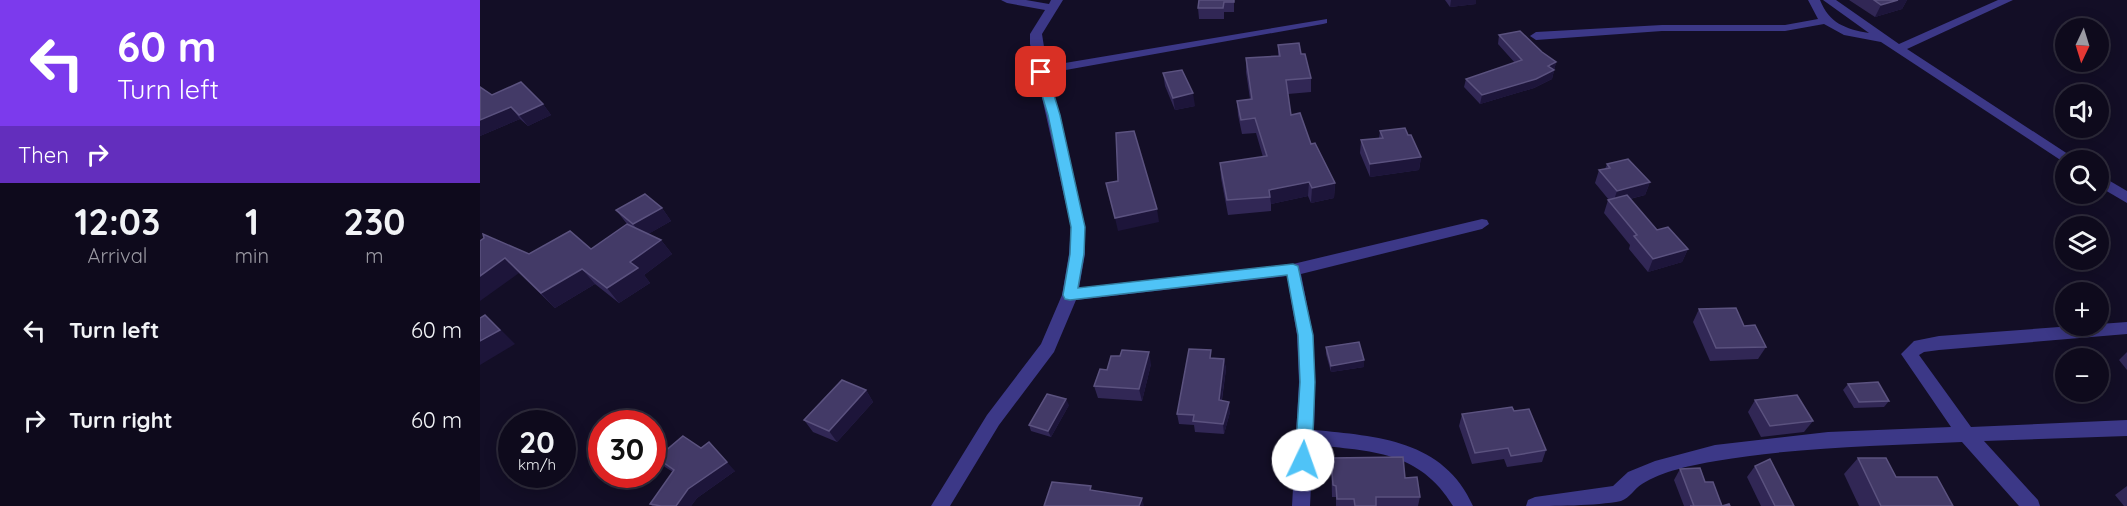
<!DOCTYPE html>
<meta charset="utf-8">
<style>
body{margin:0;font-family:Quicksand,sans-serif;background:#171325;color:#f1f3f6;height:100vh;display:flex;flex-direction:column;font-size:22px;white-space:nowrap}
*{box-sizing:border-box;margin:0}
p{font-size:20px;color:#9b9aa3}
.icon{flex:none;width:33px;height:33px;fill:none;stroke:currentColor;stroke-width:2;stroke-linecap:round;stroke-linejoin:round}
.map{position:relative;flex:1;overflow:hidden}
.side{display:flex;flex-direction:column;background:#0e0a1c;width:480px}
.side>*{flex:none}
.hud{background:#7c3aed;color:#fff;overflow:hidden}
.needle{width:39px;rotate:184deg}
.controls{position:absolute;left:1575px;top:18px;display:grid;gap:12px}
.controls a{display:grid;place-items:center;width:54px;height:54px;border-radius:50%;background:#0e0a1c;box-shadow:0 3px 15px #0003,0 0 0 2px #2e2b3b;font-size:30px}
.speed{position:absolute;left:18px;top:410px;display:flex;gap:12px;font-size:30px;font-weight:700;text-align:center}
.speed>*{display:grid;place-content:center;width:78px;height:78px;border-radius:50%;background:#0e0a1c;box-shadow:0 3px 15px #0003,0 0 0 2px #2e2b3b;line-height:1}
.speed small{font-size:15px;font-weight:400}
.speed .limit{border:9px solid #d22;background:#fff;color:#111}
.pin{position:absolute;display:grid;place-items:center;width:51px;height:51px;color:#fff;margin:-26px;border-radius:12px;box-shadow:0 3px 9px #0006}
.me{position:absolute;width:66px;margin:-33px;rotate:3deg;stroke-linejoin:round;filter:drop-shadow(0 0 4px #0008)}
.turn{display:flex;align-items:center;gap:21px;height:126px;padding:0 18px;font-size:27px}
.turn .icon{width:78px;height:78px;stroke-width:2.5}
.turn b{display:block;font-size:42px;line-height:51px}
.then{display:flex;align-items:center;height:57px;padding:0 18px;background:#0003;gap:12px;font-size:22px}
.eta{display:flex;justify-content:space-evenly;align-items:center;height:102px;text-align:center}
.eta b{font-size:36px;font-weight:800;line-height:42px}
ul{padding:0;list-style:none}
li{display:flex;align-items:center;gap:18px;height:90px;padding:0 18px}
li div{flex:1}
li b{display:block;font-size:22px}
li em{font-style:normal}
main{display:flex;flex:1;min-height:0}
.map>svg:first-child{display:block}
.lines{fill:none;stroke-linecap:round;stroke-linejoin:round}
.minor{fill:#3c3887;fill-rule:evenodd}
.wall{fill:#312755}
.shaded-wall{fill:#1d153a}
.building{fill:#433a67;stroke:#5b527f;stroke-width:1.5}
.route{fill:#4fc3f7;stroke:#337fa1;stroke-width:1.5}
</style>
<main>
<section class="side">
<div class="hud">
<div class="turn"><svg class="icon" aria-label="left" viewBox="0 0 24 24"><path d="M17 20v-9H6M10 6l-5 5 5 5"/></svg><div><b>60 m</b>Turn left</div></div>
<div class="then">Then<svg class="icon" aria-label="right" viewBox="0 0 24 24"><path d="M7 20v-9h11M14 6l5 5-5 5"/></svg></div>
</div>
<div class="eta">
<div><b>12:03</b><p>Arrival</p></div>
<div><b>1</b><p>min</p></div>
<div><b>230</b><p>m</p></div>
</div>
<ul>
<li><svg class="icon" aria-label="left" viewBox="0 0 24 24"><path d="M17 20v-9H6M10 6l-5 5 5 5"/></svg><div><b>Turn left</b></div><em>60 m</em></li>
<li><svg class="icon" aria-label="right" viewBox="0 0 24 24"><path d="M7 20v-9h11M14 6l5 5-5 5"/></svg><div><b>Turn right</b></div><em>60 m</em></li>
</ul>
</section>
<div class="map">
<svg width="1647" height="506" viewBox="0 0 1647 506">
<rect width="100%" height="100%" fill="#130e26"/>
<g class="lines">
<g class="minor">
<path d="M521,0H546L569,4L571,0H583L562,34L567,66L847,19V23L843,24L569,73L605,227V254L599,288L813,264L1002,219L1007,220L1009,224L1002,229L821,274L833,335L835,382L834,430C897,436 964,440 993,506H973C940,451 891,451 833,445L830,506H812L819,382L817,335L807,276L596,300L574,352L519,425L470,506H451L507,415L561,344L582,295L589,254L591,227L550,44V34L565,10L527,3Z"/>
<path d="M1328,0H1340C1349,23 1365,29 1389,33L1343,0H1356L1419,44L1518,0H1533L1427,49L1597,160H1586L1585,163L1401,42L1364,35L1344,24L1305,31H1182L1056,40L1050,36L1056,32L1182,25H1305L1338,19Z"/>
<polygon points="1618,174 1647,191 1647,203 1618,186"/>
<path d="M1647,322V334L1459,350L1444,352L1439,355L1491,427L1647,420V436L1504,441L1558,500L1560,506H1539L1482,442C1400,446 1317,447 1236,461C1213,465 1182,471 1162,484C1154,489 1150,498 1141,501C1116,506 1073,506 1046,506L1048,500L1055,497L1133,486L1148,472L1175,461L1235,445L1348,432L1471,427L1421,354L1434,341L1459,336Z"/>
</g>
</g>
<g class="wall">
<polygon points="719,0 754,0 754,12 744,12 744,19 719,19 718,8"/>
<polygon points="965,0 996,0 996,4 970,7"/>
<polygon points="1369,0 1427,0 1422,9 1395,17"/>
<polygon points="1019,35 1062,52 1076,62 1072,79 1054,88 1000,104 984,87 986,79 1035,63 1018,44"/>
<polygon points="798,45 821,54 831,78 831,92 808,94 811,115 831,144 855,183 854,198 831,203 828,196 791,204 791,211 748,215 741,178 740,163 783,157 776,133 762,134 758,115 757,101 770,99 766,72 766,58 798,56"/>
<polygon points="683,73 715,106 695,110 685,86"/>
<polygon points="0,87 12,95 63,104 71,115 48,126 40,119 0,136"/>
<polygon points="900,131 928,135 941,157 939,170 890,177 880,153 881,140 899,138"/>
<polygon points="1127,164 1170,182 1165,195 1150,199 1177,230 1208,249 1202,262 1168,272 1149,249 1150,245 1124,213 1128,200 1129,200 1115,183 1119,170 1125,169"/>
<polygon points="182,208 191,221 168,234 181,240 192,254 164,275 170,283 139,303 115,284 75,308 39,273 0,241 49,254 111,249 147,224 136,210"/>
<polygon points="1219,309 1264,326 1286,347 1278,359 1230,361 1213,322"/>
<polygon points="846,347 884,360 884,367 851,372 846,354"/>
<polygon points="1647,352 1647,370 1639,360"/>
<polygon points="732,358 744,359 746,369 742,400 750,412 744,434 715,432 714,425 699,424 697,414"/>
<polygon points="671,364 662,401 618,398 614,386 627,370"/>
<polygon points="1368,384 1409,401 1404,407 1374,408 1363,390"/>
<polygon points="386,390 393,402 357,442 333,432 324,420"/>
<polygon points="1275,400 1333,421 1324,432 1281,437 1268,412"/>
<polygon points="589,405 571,437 551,431 549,425"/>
<polygon points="982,414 1066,450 1062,462 1027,467 1024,459 992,464 979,426"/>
<polygon points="177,458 255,471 217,498 211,506 172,506 170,504 193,472 185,467"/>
<polygon points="851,458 940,497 938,506 856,506 856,497 852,497"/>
<polygon points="1378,458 1416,477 1473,506 1379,506 1364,474"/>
<polygon points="1275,466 1314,506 1281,506 1267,477"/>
<polygon points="1200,469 1225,482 1242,506 1204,506 1194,480"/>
<polygon points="1647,486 1647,506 1644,506 1635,495"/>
</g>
<g class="shaded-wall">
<polygon points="971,0 996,0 996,4 970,7"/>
<polygon points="1418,0 1427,0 1422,9 1395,17 1401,5"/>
<polygon points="1076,62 1072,79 1054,88 1000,104 1002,95"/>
<polygon points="713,93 715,106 695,110 693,98"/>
<polygon points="63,104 71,115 48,126 39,115"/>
<polygon points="31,107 40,119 0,136 0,120"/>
<polygon points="941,157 939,170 890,177 890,164"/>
<polygon points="829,182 828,196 791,204 789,190"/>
<polygon points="1170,182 1165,195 1133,203 1137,191"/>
<polygon points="855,183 854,198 831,203 832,188"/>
<polygon points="182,208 191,221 163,237 153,224"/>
<polygon points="677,209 679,222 638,231 635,218"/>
<polygon points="181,240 192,254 164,275 170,283 139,303 127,288 150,262"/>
<polygon points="1208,249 1202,262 1168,272 1173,259"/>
<polygon points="25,258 39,273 0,301 0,276"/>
<polygon points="102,269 115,284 75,308 61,293"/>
<polygon points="20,329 35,344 0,365 0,341"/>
<polygon points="669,352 671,364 662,401 659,389"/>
<polygon points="744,359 746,369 740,410 739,400"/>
<polygon points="884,360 884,367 851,372 851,366"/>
<polygon points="386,390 393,402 357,442 349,431"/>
<polygon points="586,399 589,405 571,437 568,431"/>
<polygon points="749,402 750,412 744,434 743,424"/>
<polygon points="229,442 255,471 217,498 211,506 196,506"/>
<polygon points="662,498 664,506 659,506"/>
</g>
<g class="building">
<polygon points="719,0 754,0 754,2 744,2 743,8 718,8"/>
<polygon points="1394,0 1418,0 1401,5"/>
<polygon points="1040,31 1062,52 1076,62 1068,66 1074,70 1056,79 1002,95 986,79 1042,60 1019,35"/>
<polygon points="819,43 821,54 825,54 831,78 806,80 811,115 820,113 831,144 835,143 855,183 832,188 829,182 789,190 790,197 747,200 740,163 787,156 775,118 761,120 757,101 772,99 766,58 800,56 798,45"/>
<polygon points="702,70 713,93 693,98 683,73"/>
<polygon points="41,82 63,104 39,115 31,107 0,120 0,87 12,95"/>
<polygon points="925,128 928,135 931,135 941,157 890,164 881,140 903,138 900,131"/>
<polygon points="654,131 677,209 635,218 626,183 638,181 636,133"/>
<polygon points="1148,159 1170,182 1137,191 1119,170 1130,168 1127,164"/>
<polygon points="165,194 182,208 153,224 136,210"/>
<polygon points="1147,195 1177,230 1188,227 1208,249 1173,259 1154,236 1157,235 1128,200"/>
<polygon points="147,224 181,240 150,262 158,268 127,288 102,269 61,293 25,258 0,276 0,241 4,238 3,234 49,254 90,231 111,249"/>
<polygon points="1256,308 1264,326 1275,325 1286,347 1236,348 1219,309"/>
<polygon points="5,315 20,330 0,341 0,318"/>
<polygon points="879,342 884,360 851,366 846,347"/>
<polygon points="709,349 731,350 730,358 744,359 739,400 749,402 743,424 713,421 714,415 697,414"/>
<polygon points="642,350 669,352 659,389 614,386 620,369 627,370 631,356 640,356"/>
<polygon points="362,380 386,390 349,431 324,420"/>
<polygon points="1398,382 1409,401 1379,402 1368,384"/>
<polygon points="567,394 586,399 568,431 549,425"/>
<polygon points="1317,395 1333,421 1290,426 1275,400"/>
<polygon points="1032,407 1034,411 1049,409 1066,450 1031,456 1028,448 995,453 982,414"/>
<polygon points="203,436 221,448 229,442 247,462 208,489 196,506 181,506 170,504 194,470 177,458"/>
<polygon points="923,457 925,478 937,477 940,497 896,497 896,506 875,506 874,499 857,499 856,486 853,485 851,458"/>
<polygon points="1378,458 1406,458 1416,477 1457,477 1473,506 1401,506"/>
<polygon points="1290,459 1314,506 1295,506 1275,466"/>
<polygon points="1220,468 1225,482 1233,482 1242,506 1249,504 1250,506 1210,506 1214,506 1200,469"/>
<polygon points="572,482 611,486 610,490 662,498 659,506 564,506"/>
</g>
<polygon class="route" points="561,68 567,72 580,115 605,227 604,254 598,288 813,264 818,266 833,335 835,382 832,460 829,465 823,467 818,465 815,460 820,382 818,335 807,275 590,300 585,299 583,295 590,254 591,227 568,115 555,72"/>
</svg>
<div class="controls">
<a><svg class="needle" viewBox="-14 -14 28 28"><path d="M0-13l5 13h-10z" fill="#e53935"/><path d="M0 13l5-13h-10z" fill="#9b9aa3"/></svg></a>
<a><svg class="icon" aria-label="sound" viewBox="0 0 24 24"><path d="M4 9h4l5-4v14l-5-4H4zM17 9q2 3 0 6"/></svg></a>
<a><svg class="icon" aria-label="search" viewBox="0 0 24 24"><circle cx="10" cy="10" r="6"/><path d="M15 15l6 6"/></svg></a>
<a><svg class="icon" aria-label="layers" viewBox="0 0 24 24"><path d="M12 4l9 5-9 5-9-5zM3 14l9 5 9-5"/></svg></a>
<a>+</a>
<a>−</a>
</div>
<div class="speed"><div>20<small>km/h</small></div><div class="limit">30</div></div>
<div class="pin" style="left:561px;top:72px;background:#d93025"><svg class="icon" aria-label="arrive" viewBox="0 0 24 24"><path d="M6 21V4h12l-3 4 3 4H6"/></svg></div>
<svg class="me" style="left:823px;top:460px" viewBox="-20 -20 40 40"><circle r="19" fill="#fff"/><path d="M0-13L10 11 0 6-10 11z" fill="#4fc3f7"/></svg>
</div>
</main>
